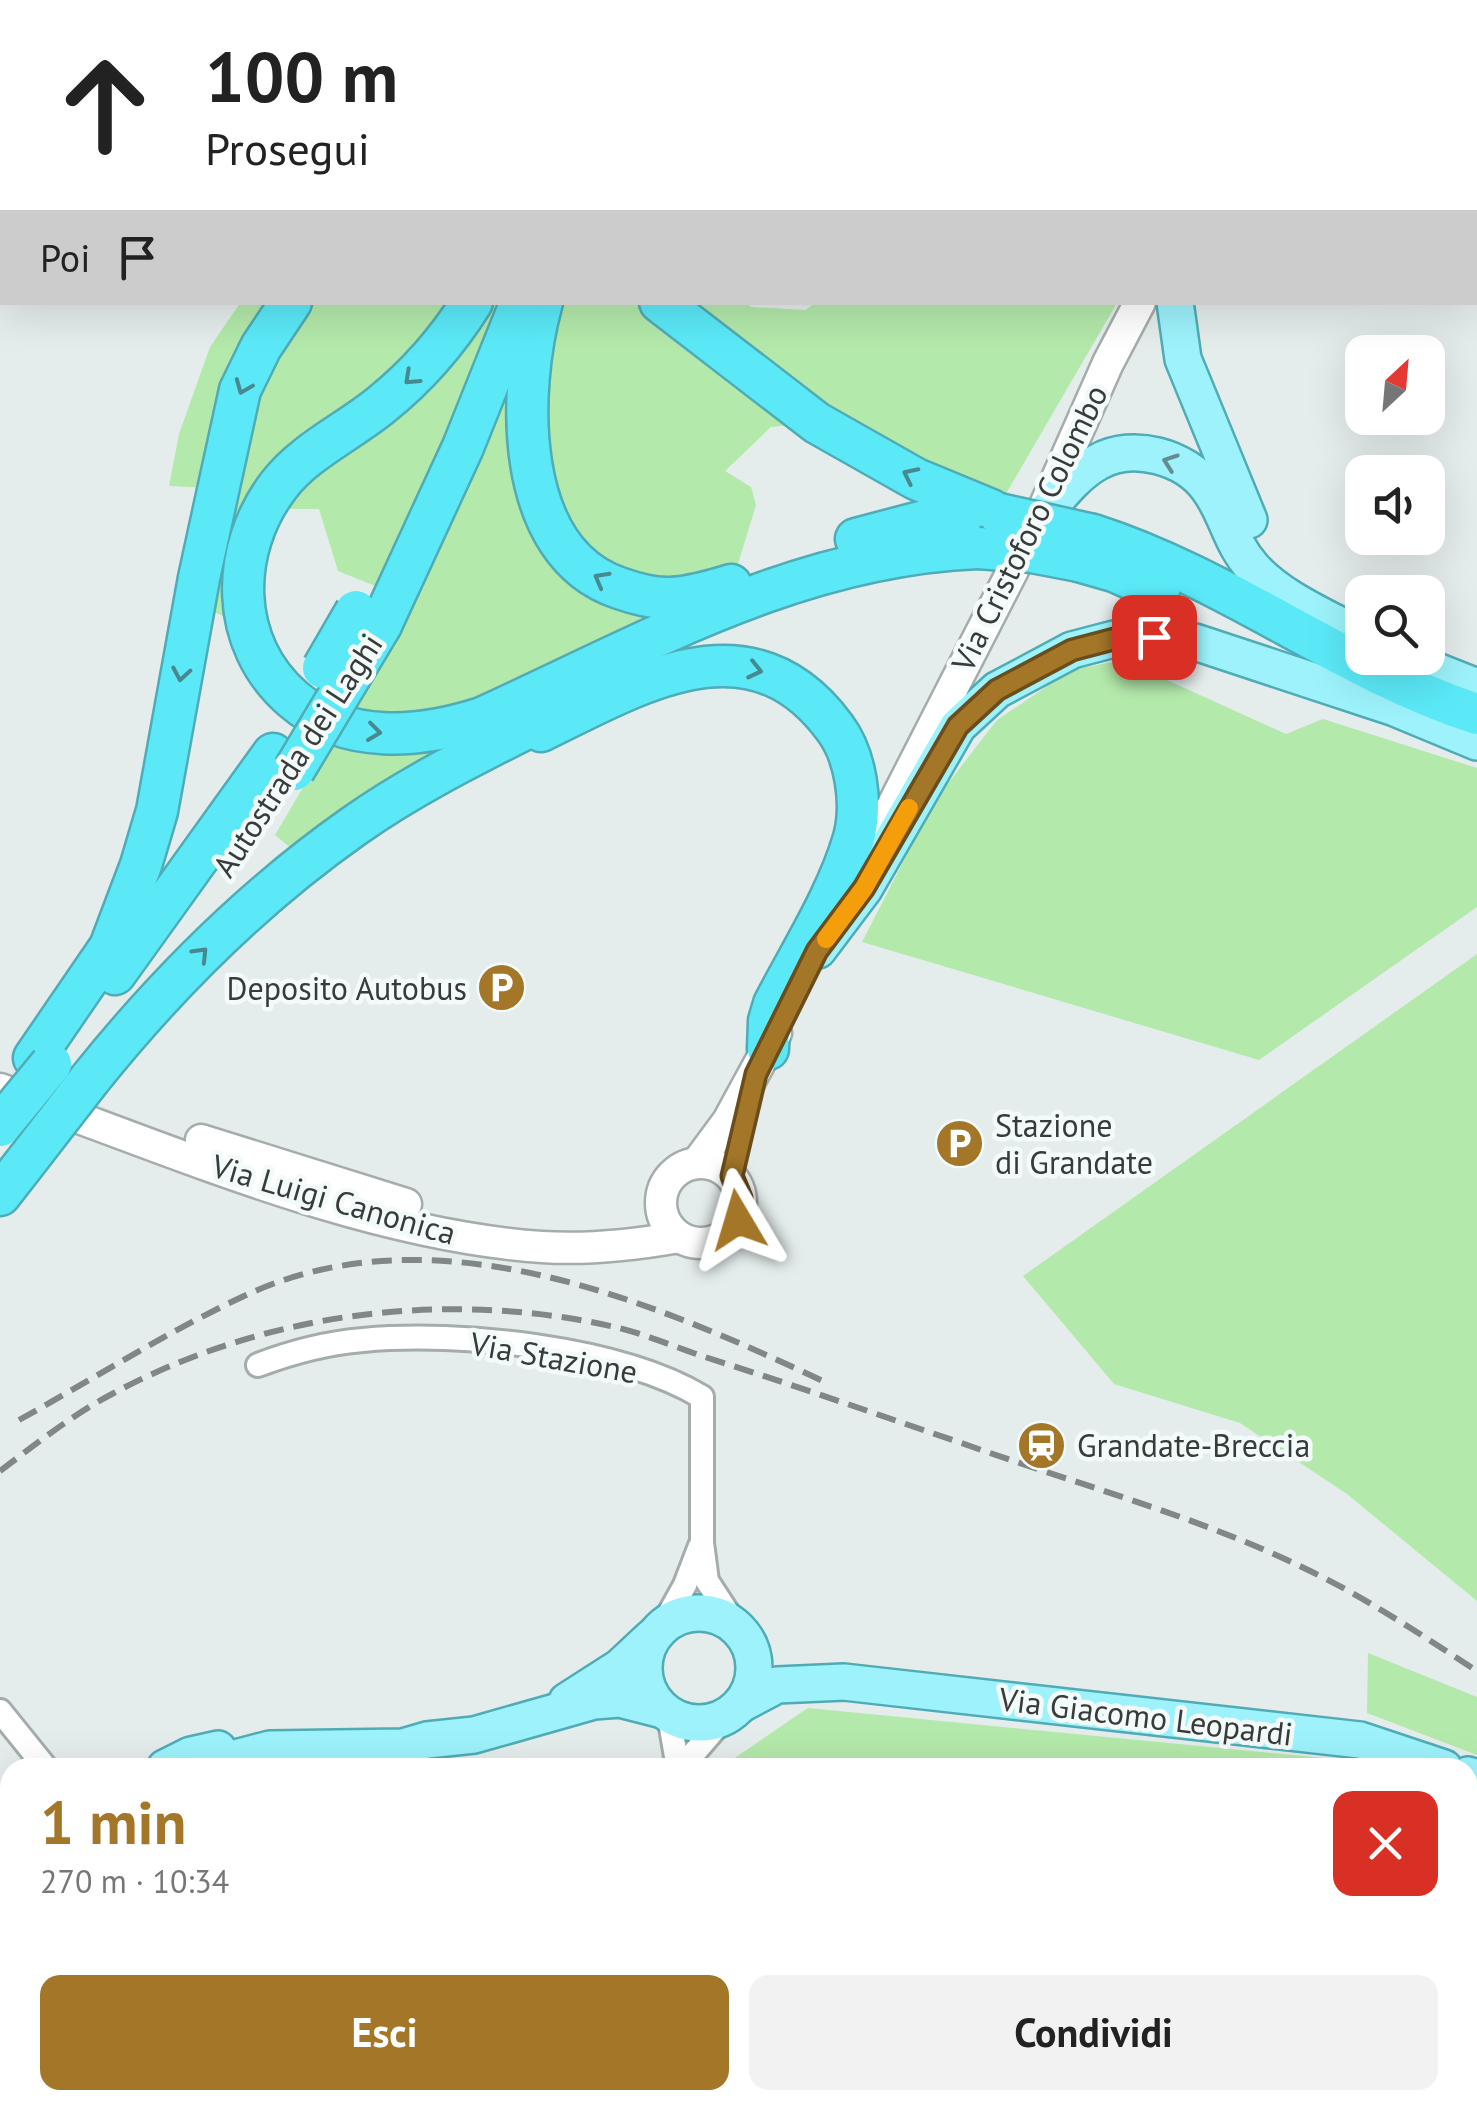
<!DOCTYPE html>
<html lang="it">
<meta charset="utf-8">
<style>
body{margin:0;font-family:"PT Sans",sans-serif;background:#f2f2f2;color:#222;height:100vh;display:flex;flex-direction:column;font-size:38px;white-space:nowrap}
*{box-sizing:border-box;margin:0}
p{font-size:32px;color:#767676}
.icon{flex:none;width:55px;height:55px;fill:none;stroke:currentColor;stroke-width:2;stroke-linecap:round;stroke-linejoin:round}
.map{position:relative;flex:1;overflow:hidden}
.panel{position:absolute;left:0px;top:1758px;width:1478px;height:352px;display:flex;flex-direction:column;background:#fff;border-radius:30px 30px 0 0;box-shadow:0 10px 40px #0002}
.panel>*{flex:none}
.hud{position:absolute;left:0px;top:0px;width:1478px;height:305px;box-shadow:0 10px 40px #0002;background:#fff;color:#222;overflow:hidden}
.needle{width:65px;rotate:26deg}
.buttons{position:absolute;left:1345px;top:335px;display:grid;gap:20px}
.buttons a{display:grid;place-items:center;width:100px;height:100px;border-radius:20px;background:#fff;box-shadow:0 10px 40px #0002;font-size:50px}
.pin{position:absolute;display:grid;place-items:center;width:85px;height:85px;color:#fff;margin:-42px;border-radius:20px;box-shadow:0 5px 15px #0006}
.me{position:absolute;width:110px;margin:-55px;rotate:353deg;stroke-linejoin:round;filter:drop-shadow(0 0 8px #0008)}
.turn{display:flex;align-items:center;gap:35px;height:210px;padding:0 40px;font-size:45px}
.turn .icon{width:130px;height:130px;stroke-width:2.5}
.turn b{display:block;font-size:70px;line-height:85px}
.then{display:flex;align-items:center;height:95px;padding:0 40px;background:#0003;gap:20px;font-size:38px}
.round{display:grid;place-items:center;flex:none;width:105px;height:105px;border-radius:20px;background:#f2f2f2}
.summary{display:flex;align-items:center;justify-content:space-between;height:170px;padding:0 40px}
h1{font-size:60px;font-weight:700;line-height:75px;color:#a37628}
.primary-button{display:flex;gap:20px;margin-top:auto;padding:20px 40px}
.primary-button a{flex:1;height:115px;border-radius:20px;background:#a37628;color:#fff;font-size:40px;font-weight:700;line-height:115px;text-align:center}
.primary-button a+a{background:#f2f2f2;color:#222}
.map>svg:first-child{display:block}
.green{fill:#b3e9aa}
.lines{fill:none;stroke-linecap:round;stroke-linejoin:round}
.street-casing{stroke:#a5adac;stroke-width:28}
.secondary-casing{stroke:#a5adac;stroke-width:35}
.primary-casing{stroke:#4facb6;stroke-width:40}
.highway-casing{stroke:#4facb6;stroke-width:45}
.street{stroke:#fff;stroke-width:22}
.secondary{stroke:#fff;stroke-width:30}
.primary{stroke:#9df2fb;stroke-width:35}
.highway{stroke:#5be9f8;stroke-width:40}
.rail{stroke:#818786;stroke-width:6;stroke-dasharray:20 10;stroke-linecap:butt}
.highway-bridge-casing{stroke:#4facb6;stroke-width:45;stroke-linecap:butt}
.highway-bridge{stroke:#5be9f8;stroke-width:40}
.oneway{stroke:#488990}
.oneway2{stroke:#658d91}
.route-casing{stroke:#6a4d1a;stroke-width:25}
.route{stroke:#a37628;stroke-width:18}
.slow{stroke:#f59e0b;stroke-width:18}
.labels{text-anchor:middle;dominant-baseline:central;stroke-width:9;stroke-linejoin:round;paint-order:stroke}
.street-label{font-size:32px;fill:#383b3a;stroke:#f2fbf9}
.poi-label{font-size:32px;fill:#383b3a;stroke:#f2fbf9;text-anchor:start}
</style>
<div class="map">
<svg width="1477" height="2108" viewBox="0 0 1477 2108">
<rect width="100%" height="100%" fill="#e4edec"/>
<g class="green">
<polygon points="745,302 751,307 806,310 815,302 1117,303 1004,497 906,456 837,420 771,427 725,471 751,487 756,505 738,564 685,614 292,849 275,835 413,601 338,571 319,509 285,509 229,618 213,612 229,489 169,486 179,434 210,347 240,303"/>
<polygon points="1123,660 1286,734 1323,719 1477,768 1477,907 1259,1060 862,942 935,800 997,720 1071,670"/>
<polygon points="1477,954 1477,1601 1347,1494 1240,1423 1114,1384 1023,1276"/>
<polygon points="1368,1653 1477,1697 1477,1755 1367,1713"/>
<polygon points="808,1708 1364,1762 1389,1767 720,1768"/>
<polygon points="1468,1788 1477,1794 1477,2108 1053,2108 1042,2100 1468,2100"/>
<polygon points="216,2100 496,2100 498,2108 208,2108"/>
<polygon points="542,2100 734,2100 725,2108 545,2108"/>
</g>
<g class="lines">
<defs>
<g id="street">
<path d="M258,1365C292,1352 327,1343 363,1340C459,1331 619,1347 702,1397V1543L707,1581L737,1627"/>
<polyline points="661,1628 685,1585 700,1546"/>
<polyline points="0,1711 46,1768"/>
<polyline points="669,1716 678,1768"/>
<polyline points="681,1768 725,1717"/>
<polyline points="516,2100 519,2108"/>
<polyline points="183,2108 190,2100"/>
</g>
<g id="secondary">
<polyline points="1311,2 1312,0"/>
<polyline points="881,828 1038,521 1108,363 1140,302"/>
<path d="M0,1089C169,1149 363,1235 542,1247C588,1250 634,1245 679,1237"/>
<polyline points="201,1140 406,1204"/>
<circle cx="701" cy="1203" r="40"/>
<polyline points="697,1163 728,1121 776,1033"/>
</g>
<g id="primary">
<polyline points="1175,302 1183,359 1249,520"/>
<path d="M1038,521C1056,501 1074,475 1098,462C1133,442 1185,457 1208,488C1227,513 1229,541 1253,568C1281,599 1326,617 1362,637"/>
<polyline points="1404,658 1477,687"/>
<polyline points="818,950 864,889 958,726 997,690 1072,650 1114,639 1154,637 1195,642 1395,708 1477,742"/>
<circle cx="699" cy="1668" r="55"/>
<polyline points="567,1701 620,1667 651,1638"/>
<polyline points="741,1704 777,1685 844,1682 1360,1740 1444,1768"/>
<polyline points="165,1768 191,1755 218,1749"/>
<polyline points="197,1768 270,1749 403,1747 427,1740 474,1735 594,1701 620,1699 663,1710"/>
<polyline points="1468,1775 1477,1778"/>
<polyline points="0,1949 10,1936"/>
</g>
<g id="highway">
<polyline points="615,2 616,0"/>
<path d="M472,302C447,342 417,376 381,405C348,432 305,451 279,485C229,550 229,644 293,699C346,745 420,738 482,718C643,645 797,555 978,548"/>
<path d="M542,302C517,391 513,552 619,588C636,594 653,599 671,598C692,597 712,591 731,585"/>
<polyline points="660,302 817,423 916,479 991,510"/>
<path d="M1093,535C1228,578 1342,670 1477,714"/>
<polyline points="856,539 928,520 999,514"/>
<polyline points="1079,561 1114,571 1159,591"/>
<polyline points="381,625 463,447 521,302"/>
<path d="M541,731C640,683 751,614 835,728C856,756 863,804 854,838C837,896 802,950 774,1004L769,1021L768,1049"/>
<polyline points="115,974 273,754"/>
<polyline points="34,1058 110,947 141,865 157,811 199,578 240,390 261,347 291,302"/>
<path d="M90,1079C167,983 253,897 354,826C419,780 492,746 562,710"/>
<polyline points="0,1195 21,1168"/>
</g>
</defs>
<use href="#street" class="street-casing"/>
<use href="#secondary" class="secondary-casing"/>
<use href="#primary" class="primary-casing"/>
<use href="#highway" class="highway-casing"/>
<use href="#street" class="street"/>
<use href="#secondary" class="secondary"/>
<use href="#primary" class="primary"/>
<use href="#highway" class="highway"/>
<g class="rail">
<path d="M19,1420C93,1379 167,1332 244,1296C433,1207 652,1301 825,1382"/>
<path d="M0,1471C36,1444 72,1415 112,1394C264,1312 447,1289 615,1327C645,1334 675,1347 705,1357C794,1385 882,1416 970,1446C1080,1485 1202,1518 1306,1569C1367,1598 1421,1635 1477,1671"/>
</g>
<defs>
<g id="highway-bridge">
<polyline points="999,514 1093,535"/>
<polyline points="978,548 1032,552 1079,561"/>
<polyline points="323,668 356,611"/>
<polyline points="294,770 381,625"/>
<polyline points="0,1126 51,1064"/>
<polyline points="21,1168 90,1079"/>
</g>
</defs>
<use href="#highway-bridge" class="highway-bridge-casing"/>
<use href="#highway-bridge" class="highway-bridge"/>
</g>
<defs><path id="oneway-chevron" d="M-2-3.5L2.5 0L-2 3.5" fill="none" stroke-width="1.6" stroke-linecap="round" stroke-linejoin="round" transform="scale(2.5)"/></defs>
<g class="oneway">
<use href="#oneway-chevron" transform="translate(411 378) rotate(137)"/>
<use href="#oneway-chevron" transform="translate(243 387) rotate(112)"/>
<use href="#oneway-chevron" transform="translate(910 475) rotate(-154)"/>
<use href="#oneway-chevron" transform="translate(601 579) rotate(-151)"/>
<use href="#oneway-chevron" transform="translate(755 670) rotate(13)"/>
<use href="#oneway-chevron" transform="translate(181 674) rotate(100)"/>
<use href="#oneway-chevron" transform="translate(374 732) rotate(7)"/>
<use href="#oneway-chevron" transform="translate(201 954) rotate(-46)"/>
</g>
<use class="oneway2" href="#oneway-chevron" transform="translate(1170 462) rotate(-160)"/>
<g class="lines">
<defs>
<polyline id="route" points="738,1220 741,1198 732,1176 756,1074 817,951 864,888 958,726 997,690 1072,650 1114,639 1154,637"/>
</defs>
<use href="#route" class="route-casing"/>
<use href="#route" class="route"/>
<polyline class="slow" points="826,939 864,888 909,808"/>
</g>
<defs>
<symbol id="parking-disc" viewBox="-11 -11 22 22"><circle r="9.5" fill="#a37628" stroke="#f2fbf9"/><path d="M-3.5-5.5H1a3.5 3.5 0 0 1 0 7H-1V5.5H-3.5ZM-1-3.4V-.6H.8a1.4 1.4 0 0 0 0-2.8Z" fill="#fff"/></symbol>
<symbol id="station-disc" viewBox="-11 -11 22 22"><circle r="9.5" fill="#a37628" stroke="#f2fbf9"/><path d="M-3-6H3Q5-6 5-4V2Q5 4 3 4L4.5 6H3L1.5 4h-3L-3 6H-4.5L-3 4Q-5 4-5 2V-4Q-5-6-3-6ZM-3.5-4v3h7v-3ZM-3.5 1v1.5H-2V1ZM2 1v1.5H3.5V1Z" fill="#fff"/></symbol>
</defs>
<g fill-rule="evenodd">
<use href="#parking-disc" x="474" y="960" width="55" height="55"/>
<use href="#parking-disc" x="932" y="1116" width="55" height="55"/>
<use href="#station-disc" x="1014" y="1418" width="55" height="55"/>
</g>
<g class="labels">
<g class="street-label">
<text transform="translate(1029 528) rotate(-64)">Via Cristoforo Colombo</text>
<text transform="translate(297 755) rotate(-57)">Autostrada dei Laghi</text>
<text transform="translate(334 1199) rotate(16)">Via Luigi Canonica</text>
<text transform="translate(554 1357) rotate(10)">Via Stazione</text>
<text transform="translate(1146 1716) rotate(7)">Via Giacomo Leopardi</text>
</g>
<g class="poi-label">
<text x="467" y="988" text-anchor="end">Deposito Autobus</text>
<text x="995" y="1125">Stazione<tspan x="995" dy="37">di Grandate</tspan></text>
<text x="1077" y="1445">Grandate-Breccia</text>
</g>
</g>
</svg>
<div class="buttons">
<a><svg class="needle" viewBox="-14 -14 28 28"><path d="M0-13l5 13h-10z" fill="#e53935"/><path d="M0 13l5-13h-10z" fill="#767676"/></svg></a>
<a><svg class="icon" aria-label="sound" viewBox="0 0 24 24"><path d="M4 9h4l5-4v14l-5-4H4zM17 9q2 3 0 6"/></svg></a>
<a><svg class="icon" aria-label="search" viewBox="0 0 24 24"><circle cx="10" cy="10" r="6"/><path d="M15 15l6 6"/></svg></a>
</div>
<div class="pin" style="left:1154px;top:637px;background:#d93025"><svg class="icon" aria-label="arrive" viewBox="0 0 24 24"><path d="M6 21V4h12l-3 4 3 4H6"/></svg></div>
<svg class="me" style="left:738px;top:1220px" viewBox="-20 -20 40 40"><path d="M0-17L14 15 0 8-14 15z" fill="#a37628" stroke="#fff" stroke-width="4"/></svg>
<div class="hud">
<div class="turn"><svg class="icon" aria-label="ahead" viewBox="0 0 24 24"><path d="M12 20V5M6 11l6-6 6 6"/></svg><div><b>100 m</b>Prosegui</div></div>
<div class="then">Poi<svg class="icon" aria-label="arrive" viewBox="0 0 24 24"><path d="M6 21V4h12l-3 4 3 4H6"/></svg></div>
</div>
<section class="panel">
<div class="summary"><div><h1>1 min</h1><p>270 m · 10:34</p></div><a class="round" style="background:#d93025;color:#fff"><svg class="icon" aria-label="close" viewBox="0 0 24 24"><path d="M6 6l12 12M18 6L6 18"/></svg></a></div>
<div class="primary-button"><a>Esci</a><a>Condividi</a></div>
</section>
</div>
